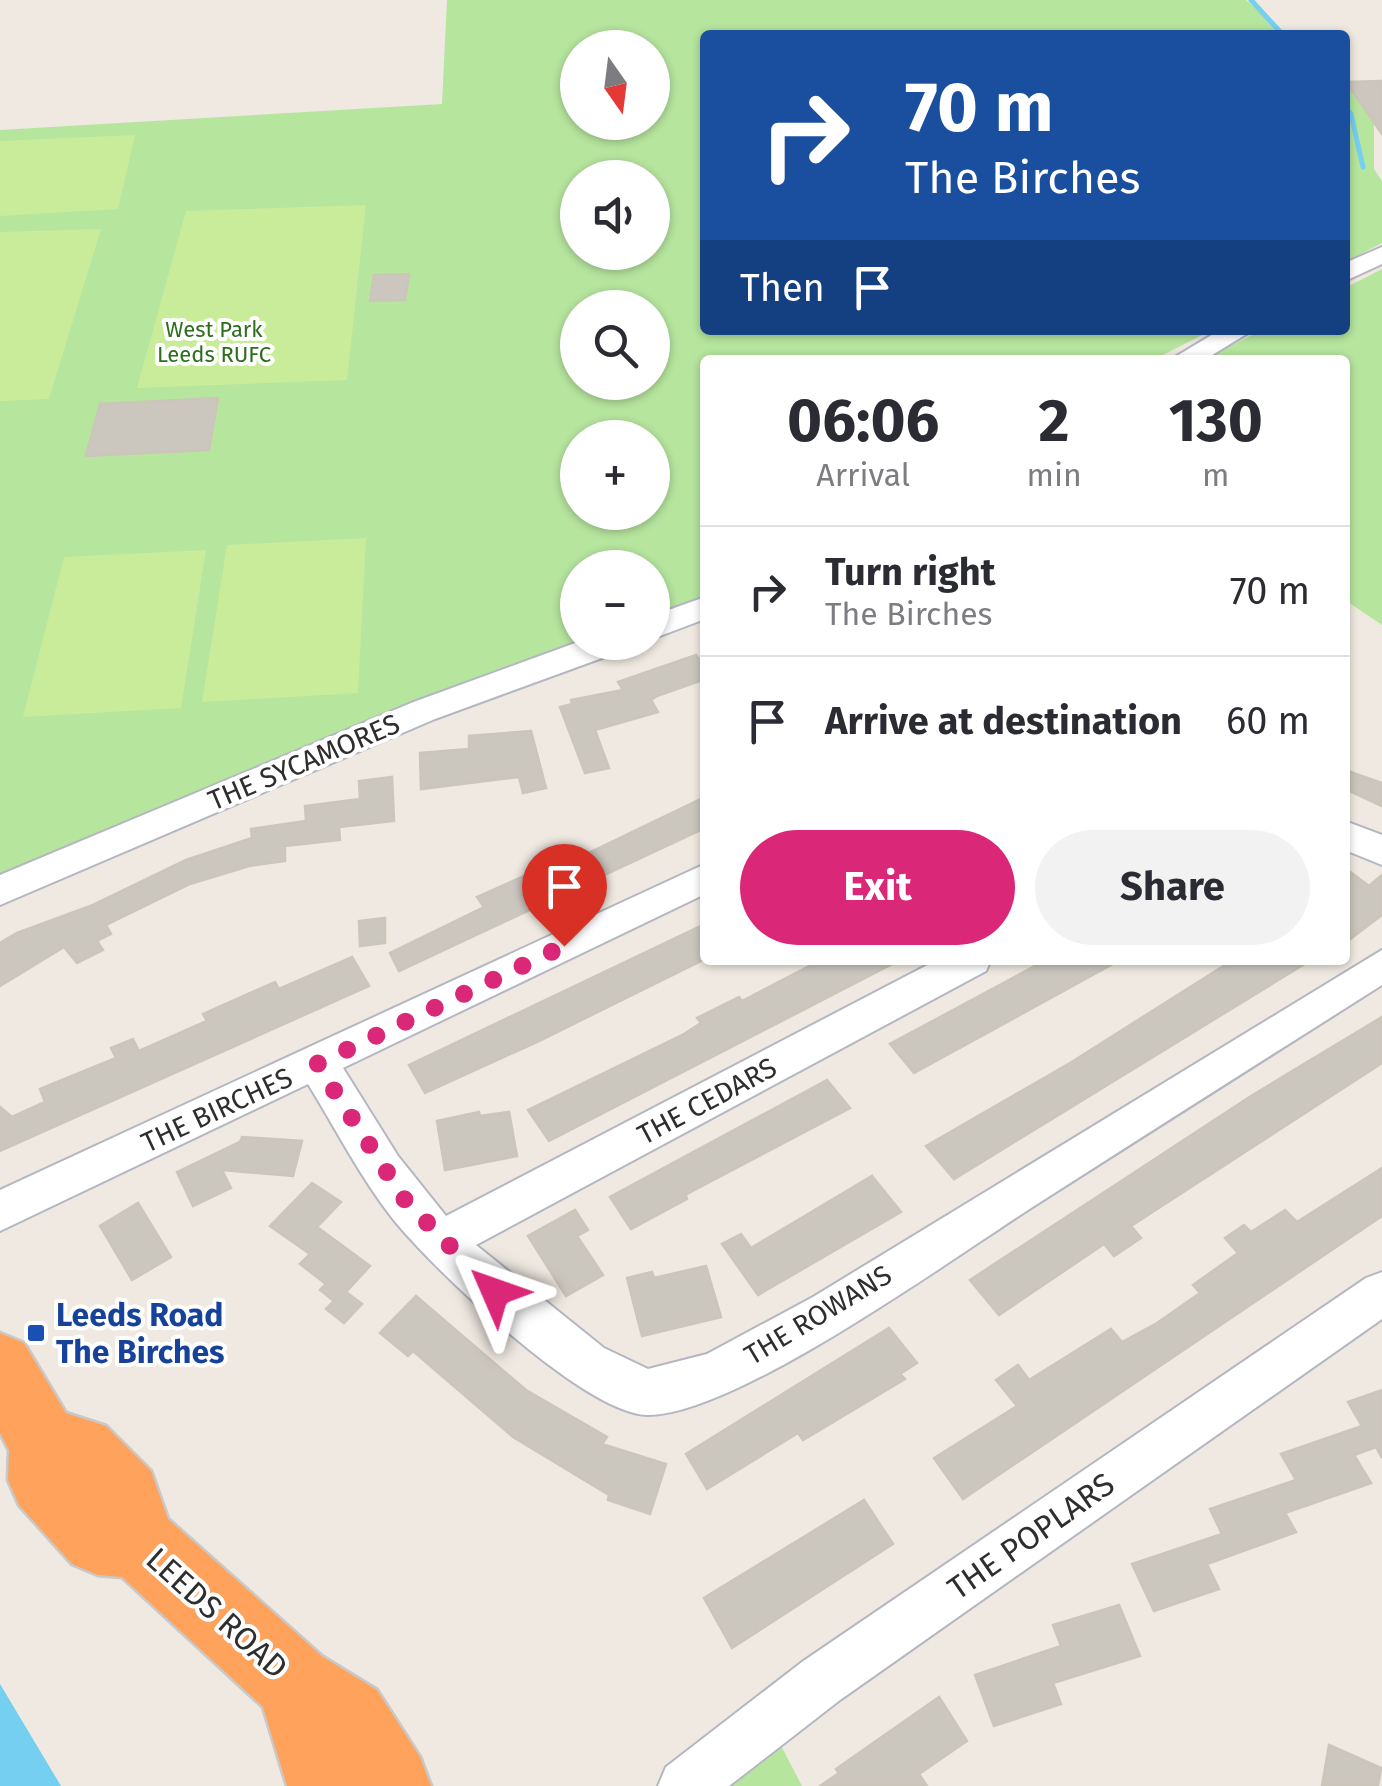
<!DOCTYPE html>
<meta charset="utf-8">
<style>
body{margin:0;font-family:"Fira Sans",sans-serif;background:#f2f2f3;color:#2b2b33;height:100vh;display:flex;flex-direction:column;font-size:38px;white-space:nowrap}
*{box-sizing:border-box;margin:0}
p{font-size:32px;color:#7c7c81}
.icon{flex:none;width:55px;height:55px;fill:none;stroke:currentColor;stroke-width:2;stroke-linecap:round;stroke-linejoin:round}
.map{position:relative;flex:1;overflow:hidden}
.panel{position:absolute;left:700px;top:355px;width:650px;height:610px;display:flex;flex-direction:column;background:#fff;border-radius:10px;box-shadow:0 2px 8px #0004}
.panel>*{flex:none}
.hud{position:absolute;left:700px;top:30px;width:650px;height:305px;border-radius:10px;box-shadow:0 2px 8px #0004;background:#1a4fa0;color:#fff;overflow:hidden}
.needle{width:65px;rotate:166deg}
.tools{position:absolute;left:560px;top:30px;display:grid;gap:20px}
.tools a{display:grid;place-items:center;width:110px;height:110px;border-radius:50%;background:#fff;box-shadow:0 2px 8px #0004;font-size:50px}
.pin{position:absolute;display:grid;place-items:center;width:85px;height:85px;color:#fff;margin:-102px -42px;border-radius:50% 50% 50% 0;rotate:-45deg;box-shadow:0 0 10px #0007}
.pin .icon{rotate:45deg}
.me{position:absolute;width:110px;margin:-55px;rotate:313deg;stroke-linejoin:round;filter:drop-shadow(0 0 8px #0008)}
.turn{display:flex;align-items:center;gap:35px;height:210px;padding:0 40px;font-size:45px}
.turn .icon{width:130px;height:130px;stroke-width:2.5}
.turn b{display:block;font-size:70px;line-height:85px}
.then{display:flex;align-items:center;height:95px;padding:0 40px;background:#0003;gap:20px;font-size:38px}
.eta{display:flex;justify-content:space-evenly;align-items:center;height:170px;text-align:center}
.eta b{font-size:60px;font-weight:700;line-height:70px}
.primary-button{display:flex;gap:20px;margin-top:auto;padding:20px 40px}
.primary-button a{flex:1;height:115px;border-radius:60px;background:#db2777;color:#fff;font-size:40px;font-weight:700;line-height:115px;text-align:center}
.primary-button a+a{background:#f2f2f3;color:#2b2b33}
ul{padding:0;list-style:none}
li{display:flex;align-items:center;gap:30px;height:130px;padding:0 40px;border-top:2px solid #e1e1e2}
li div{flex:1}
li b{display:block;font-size:38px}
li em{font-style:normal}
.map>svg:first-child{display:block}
.green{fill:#b6e59e;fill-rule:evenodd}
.pitch{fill:#c9ec9a}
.water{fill:#75cff0}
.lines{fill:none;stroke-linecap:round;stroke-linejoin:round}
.stream{stroke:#75cff0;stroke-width:5}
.building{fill:#cbc7bf;stroke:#cbc5ba;stroke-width:2.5}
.minor-casing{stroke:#b4b7c1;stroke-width:4}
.highway-casing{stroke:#c9c9c9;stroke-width:5}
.minor{fill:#fff;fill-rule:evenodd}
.highway{fill:#ffa35c;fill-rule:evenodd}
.route{stroke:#db2777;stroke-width:18;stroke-dasharray:0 32.4}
.transit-dot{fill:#1a4fb4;stroke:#fff;stroke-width:4}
.labels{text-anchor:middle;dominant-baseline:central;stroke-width:8;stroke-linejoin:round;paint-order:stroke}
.far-park-label{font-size:22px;fill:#2c6e1b;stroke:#fff}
.street-label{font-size:28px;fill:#2e2e2e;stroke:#fff}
.near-transit-label{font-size:32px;font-weight:bold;fill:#164399;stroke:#fff;text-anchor:start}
.near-street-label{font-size:32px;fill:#2e2e2e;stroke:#fff}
</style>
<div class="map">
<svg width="1382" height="1786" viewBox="0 0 1382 1786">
<rect width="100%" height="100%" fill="#efe9e1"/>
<g class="green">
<path d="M447,0H1246L1286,35H705V330H1212L1153,360H705V597L653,617L652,568H578V642L0,879V130L442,104ZM578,48H652V122H578ZM578,178H652V252H578ZM578,308H652V382H578ZM578,438H652V512H578Z"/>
<polygon points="1345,81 1374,122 1374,169 1382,181 1382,243 1345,262"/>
<polygon points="1382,269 1382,625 1345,600 1345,360 1203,360 1262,330 1345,330 1345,288"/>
<polygon points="777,1738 802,1786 707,1786"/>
</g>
<g class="pitch">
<polygon points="135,135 118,209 0,216 0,141"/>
<polygon points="366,205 347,380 137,388 186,211"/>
<polygon points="101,229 49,399 0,401 0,232"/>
<polygon points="366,538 358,693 202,702 227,545"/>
<polygon points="206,550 181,708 23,717 64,557"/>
</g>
<polygon class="water" points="0,1684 61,1786 0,1786"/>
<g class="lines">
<g class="stream">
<polyline points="1251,0 1283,35"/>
<polyline points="1345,107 1351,114 1363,167"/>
</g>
</g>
<g class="building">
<polygon points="1382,81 1382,134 1346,82"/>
<polygon points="409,274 405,300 370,301 374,275"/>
<polygon points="218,398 209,450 86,456 100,404"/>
<polygon points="696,655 705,666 705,679 657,696 651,700 658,712 595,730 609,768 585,773 560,707 572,704 571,700 623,690 618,682"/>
<polygon points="531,731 546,788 523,793 519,777 421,789 420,753 469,749 469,736"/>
<polygon points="1345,770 1382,783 1382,806 1345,789"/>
<polygon points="392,777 394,821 339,827 340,840 285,846 285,861 249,866 190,884 106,925 111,934 97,941 103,950 77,963 64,947 0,986 0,943 17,933 93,905 186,860 252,838 251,829 306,821 305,806 360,799 359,781"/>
<polygon points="705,797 705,828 399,971 390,953 484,907 477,897 533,872 537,878"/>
<polygon points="1345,868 1369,886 1382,875 1382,915 1345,943"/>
<polygon points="385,918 385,943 360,946 359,921"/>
<polygon points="705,924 705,959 539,1041 425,1093 409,1065"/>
<polygon points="352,957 369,986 0,1151 0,1107 12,1117 45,1102 40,1089 116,1058 111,1048 133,1039 139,1051 207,1021 203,1014 275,982 279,989"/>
<polygon points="821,960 900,960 549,1141 528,1110 684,1034 701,1023 697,1018 739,997 742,1001"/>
<polygon points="1046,960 1120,960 914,1073 890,1044"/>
<polygon points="1233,960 1311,960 954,1179 926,1146 1070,1063"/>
<polygon points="1382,1017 1382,1063 1131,1226 1141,1238 1114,1256 1104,1244 999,1315 970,1280 1251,1096"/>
<polygon points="827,1080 850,1108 687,1194 684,1190 687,1199 631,1229 610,1197"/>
<polygon points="479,1112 480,1116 509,1112 517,1156 445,1170 437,1121"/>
<polygon points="242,1137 302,1141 293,1176 222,1170 231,1188 193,1206 177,1172 240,1142"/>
<polygon points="1382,1168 1382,1216 963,1499 934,1458 1017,1406 996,1380 1018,1365 1029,1380 1111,1329 1122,1342 1157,1323 1200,1293 1193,1285 1238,1253 1225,1238 1244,1225 1251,1232 1285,1210 1297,1222"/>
<polygon points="872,1176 901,1212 758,1295 722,1244 741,1234 751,1248"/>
<polygon points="312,1183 341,1202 317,1227 370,1266 346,1292 362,1304 344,1323 326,1309 334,1301 320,1290 326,1284 300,1264 310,1254 270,1226"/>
<polygon points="138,1203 171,1257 132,1280 100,1226"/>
<polygon points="575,1210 588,1230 577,1236 603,1275 566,1296 528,1236"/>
<polygon points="706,1266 721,1317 642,1336 627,1278 652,1272 654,1278"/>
<polygon points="416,1296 526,1390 607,1437 602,1444 666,1464 650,1514 608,1500 609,1495 513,1437 413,1351 408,1356 380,1333"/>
<polygon points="889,1328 917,1363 900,1374 905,1379 803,1440 798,1433 707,1489 686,1454"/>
<polygon points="1382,1390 1382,1458 1376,1447 1354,1455 1371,1483 1285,1513 1296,1532 1207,1564 1219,1589 1154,1611 1132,1564 1222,1534 1210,1509 1296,1480 1281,1454 1362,1426 1348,1402"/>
<polygon points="864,1500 893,1544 732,1648 704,1598"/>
<polygon points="1119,1605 1140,1656 1053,1683 1061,1704 994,1726 975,1675 1061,1646 1053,1625"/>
<polygon points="939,1697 967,1741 919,1774 927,1786 820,1786 839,1773 836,1769"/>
<polygon points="1329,1745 1381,1768 1378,1786 1322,1786"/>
</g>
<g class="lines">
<defs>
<g id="minor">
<polygon points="1382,247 1382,264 1345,281 1345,263"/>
<polygon points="1220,330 1253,330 1204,360 1170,360"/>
<polygon points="705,597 705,619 652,639 652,616"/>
<polygon points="578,642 628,642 624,650 435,719 0,905 0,875 411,703"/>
<polygon points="1345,821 1382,835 1382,865 1345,850"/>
<path d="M705,864V894L343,1068L398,1156L446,1216L937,960H991L986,971L476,1245L604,1348L648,1369L707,1354L813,1297L1382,950V985C1265,1059 1148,1133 1031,1208C953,1258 733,1417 647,1415C584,1413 433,1269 393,1219C360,1177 336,1129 308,1084L0,1231V1190Z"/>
<polygon points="1382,1272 1382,1319 840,1700 729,1786 658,1786 666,1767 802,1662 1366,1278"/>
</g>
<polygon id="highway" points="0,1333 24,1343 66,1413 106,1426 151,1471 168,1519 323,1657 377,1690 420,1757 431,1786 287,1786 263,1707 122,1577 98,1575 72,1564 19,1505 8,1480 9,1450 0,1433"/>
</defs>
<use href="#minor" class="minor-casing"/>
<use href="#highway" class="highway-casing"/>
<use href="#minor" class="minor"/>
<use href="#highway" class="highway"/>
</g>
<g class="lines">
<polyline class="route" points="495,1292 405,1200 317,1064 564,946"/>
</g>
<rect class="transit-dot" x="26" y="1323" width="20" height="20" rx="5"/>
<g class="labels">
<g class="far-park-label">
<text x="214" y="329">West Park<tspan x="214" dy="25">Leeds RUFC</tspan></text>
</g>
<g class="street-label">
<text transform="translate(304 762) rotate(-23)">THE SYCAMORES</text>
<text transform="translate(707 1101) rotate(-28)">THE CEDARS</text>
<text transform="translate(217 1110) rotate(-25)">THE BIRCHES</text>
<text transform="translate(818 1315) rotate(-31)">THE ROWANS</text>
</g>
<g class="near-transit-label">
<text x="56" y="1315">Leeds Road<tspan x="56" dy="37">The Birches</tspan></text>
</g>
<g class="near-street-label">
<text transform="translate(1031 1536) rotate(-35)">THE POPLARS</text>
<text transform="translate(217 1613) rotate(42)">LEEDS ROAD</text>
</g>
</g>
</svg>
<div class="tools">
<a><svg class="needle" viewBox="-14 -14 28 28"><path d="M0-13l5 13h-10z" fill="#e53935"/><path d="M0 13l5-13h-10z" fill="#7c7c81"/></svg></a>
<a><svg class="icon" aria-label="sound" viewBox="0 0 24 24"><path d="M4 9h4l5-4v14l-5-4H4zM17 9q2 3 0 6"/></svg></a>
<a><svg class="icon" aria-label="search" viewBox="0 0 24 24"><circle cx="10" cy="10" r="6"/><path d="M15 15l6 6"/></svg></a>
<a>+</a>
<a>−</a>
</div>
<div class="pin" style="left:564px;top:946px;background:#d93025"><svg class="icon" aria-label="arrive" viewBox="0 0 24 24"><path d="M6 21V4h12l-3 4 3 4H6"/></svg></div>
<svg class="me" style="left:495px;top:1292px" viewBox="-20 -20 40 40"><path d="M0-17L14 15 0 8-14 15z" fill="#db2777" stroke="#fff" stroke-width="4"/></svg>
<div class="hud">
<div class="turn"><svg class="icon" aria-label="right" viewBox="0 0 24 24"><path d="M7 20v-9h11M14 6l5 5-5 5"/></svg><div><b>70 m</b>The Birches</div></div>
<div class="then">Then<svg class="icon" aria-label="arrive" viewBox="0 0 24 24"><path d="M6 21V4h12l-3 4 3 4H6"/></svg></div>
</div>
<section class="panel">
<div class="eta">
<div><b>06:06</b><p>Arrival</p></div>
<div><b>2</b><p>min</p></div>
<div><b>130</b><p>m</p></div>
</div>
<ul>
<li><svg class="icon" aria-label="right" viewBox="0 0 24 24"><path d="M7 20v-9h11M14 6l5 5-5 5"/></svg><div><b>Turn right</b><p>The Birches</p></div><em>70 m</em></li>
<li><svg class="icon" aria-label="arrive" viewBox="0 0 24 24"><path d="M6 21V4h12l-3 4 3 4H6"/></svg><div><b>Arrive at destination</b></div><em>60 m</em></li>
</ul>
<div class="primary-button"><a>Exit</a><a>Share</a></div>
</section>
</div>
